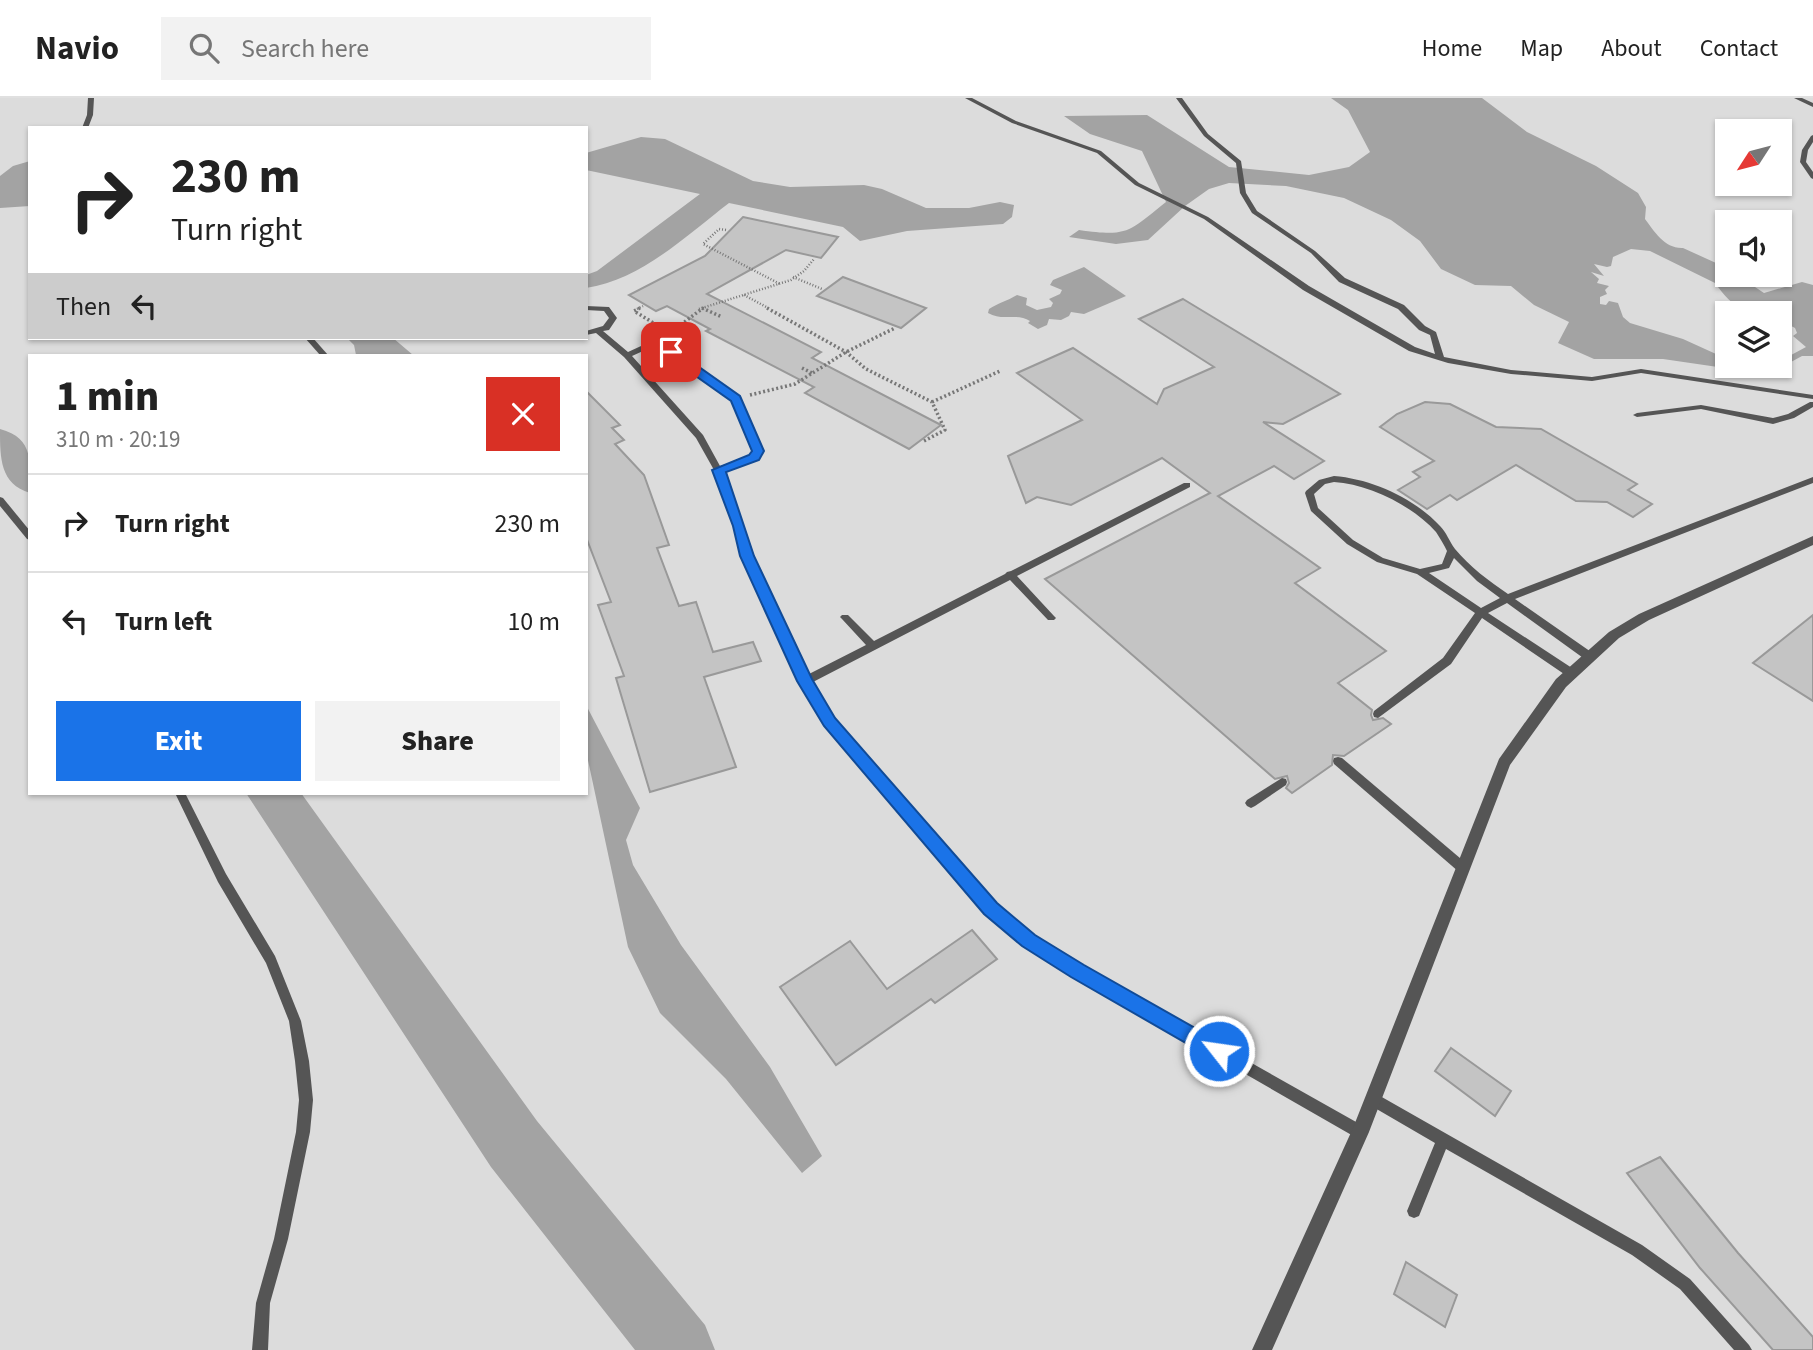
<!DOCTYPE html>
<meta charset="utf-8">
<style>
body{margin:0;font-family:"Source Sans 3",sans-serif;background:#f2f2f2;color:#222;height:100vh;display:flex;flex-direction:column;font-size:26px;white-space:nowrap}
*{box-sizing:border-box;margin:0}
p{font-size:23px;color:#767676}
.icon{flex:none;width:38px;height:38px;fill:none;stroke:currentColor;stroke-width:2;stroke-linecap:round;stroke-linejoin:round}
.map{position:relative;flex:1;overflow:hidden}
.panel{position:absolute;left:28px;top:256px;width:560px;height:441px;display:flex;flex-direction:column;background:#fff;border-radius:0px;box-shadow:0 2px 5px #0004}
.panel>*{flex:none}
.top-card{position:absolute;left:28px;top:28px;width:560px;height:214px;border-radius:0px;box-shadow:0 2px 5px #0004;background:#fff;color:#222;overflow:hidden}
.needle{width:46px;rotate:234deg}
.buttons{position:absolute;left:1715px;top:21px;display:grid;gap:14px}
.buttons a{display:grid;place-items:center;width:77px;height:77px;border-radius:0px;background:#fff;box-shadow:0 2px 5px #0004;font-size:35px}
.pin{position:absolute;display:grid;place-items:center;width:60px;height:60px;color:#fff;margin:-30px;border-radius:14px;box-shadow:0 4px 10px #0006}
.me{position:absolute;width:77px;margin:-38px;rotate:300deg;stroke-linejoin:round;filter:drop-shadow(0 0 5px #0008)}
.turn{display:flex;align-items:center;gap:24px;height:147px;padding:0 28px;font-size:32px}
.turn .icon{width:91px;height:91px;stroke-width:2.5}
.turn b{display:block;font-size:49px;line-height:60px}
.then{display:flex;align-items:center;height:66px;padding:0 28px;background:#0003;gap:14px;font-size:26px}
.round{display:grid;place-items:center;flex:none;width:74px;height:74px;border-radius:0px;background:#f2f2f2}
.overview{display:flex;align-items:center;justify-content:space-between;height:119px;padding:0 28px}
h1{font-size:42px;font-weight:800;line-height:52px}
.primary-button{display:flex;gap:14px;margin-top:auto;padding:14px 28px}
.primary-button a{flex:1;height:80px;border-radius:0px;background:#1a73e8;color:#fff;font-size:28px;font-weight:800;line-height:80px;text-align:center}
.primary-button a+a{background:#f2f2f2;color:#222}
ul{padding:0;list-style:none}
li{display:flex;align-items:center;gap:21px;height:98px;padding:0 28px;border-top:2px solid #e0e0e0}
li div{flex:1}
li b{display:block;font-size:26px}
li em{font-style:normal}
header{display:flex;align-items:center;gap:42px;box-sizing:border-box;height:98px;padding:0 35px;background:#fff;border-bottom:2px solid #e0e0e0}
header strong{font-size:33px}
nav{display:flex;gap:38px;margin-inline-start:auto;font-size:24px}
.search{width:490px;height:63px;background:#f2f2f2;display:flex;align-items:center;gap:18px;box-sizing:border-box;padding:0 24px;border-radius:0px;color:#767676;font-size:26px}
.map>svg:first-child{display:block}
.green{fill:#dcdcdc;fill-rule:evenodd}
.water{fill:#a3a3a3}
.lines{fill:none;stroke-linecap:round;stroke-linejoin:round}
.river{fill:#a3a3a3;fill-rule:evenodd}
.building{fill:#c4c4c4;stroke:#999;stroke-width:2}
.path-far1{stroke:#777;stroke-width:2.5;stroke-dasharray:1 2;stroke-linecap:butt}
.path{stroke:#777;stroke-width:3.5;stroke-dasharray:2 2.5;stroke-linecap:butt}
.service{fill:#555;fill-rule:evenodd}
.minor{fill:#555;fill-rule:evenodd}
.route{fill:#1a73e8;stroke:#114b97;stroke-width:2}
</style>
<header>
<strong>Navio</strong>
<div class="search"><svg class="icon" aria-label="search" viewBox="0 0 24 24"><circle cx="10" cy="10" r="6"/><path d="M15 15l6 6"/></svg>Search here</div>
<nav><a>Home</a><a>Map</a><a>About</a><a>Contact</a></nav>
</header>
<div class="map">
<svg width="1813" height="1252" viewBox="0 0 1813 1252">
<rect width="100%" height="100%" fill="#fff"/>
<path class="green" d="M0,0H1813V1252H0ZM30,30H586V240H30ZM1727,33H1780V86H1727ZM1727,124H1780V177H1727ZM1727,215H1780V268H1727ZM30,257H586V695H30Z"/>
<g class="water">
<path d="M1331,0H1482L1527,34L1596,68L1638,95L1646,109L1645,121C1654,133 1665,151 1683,150L1727,170V177H1734L1742,182L1715,185L1650,153L1631,151L1613,159L1611,168L1607,169L1594,166L1604,178L1591,174L1599,181L1597,185L1609,188L1605,192L1607,196L1600,199V206L1606,207L1609,203L1618,205L1623,219L1630,225L1683,241L1727,261V268H1780V263L1806,249L1793,238L1797,235L1795,230L1780,222V215C1750,215 1737,215 1718,189L1749,185L1764,195L1802,184L1813,187V258H1802L1780,270L1752,274L1663,261H1594L1558,245L1569,224L1534,207L1511,188L1475,187L1441,171L1420,143L1391,122L1344,100L1286,88L1229,85L1209,91L1185,108L1148,142L1116,146L1069,139L1079,132C1129,139 1128,134 1166,104L1142,53L1090,36L1064,18L1147,17L1229,69L1309,77L1349,69L1370,54L1348,12Z"/>
<path d="M641,39L665,41L753,83L790,89L864,87L882,91L926,110H969L1000,104L1014,107L1012,119L1003,126L907,133L860,143L843,129L729,105C687,137 641,182 586,190V177L597,173L700,96L586,72V55Z"/>
<polygon points="30,63 30,108 0,110 0,78 13,68"/>
<path d="M1084,169L1126,198L1084,216L1071,214L1069,218L1061,222L1049,221L1047,227L1038,231L1028,225L1030,223C1017,214 1003,224 988,215L989,211C998,205 1007,203 1017,197L1027,200L1026,207L1037,212L1051,209L1053,205L1049,201L1060,196L1062,192L1050,187L1053,182Z"/>
<polygon points="347,240 393,240 413,257 356,257 354,247"/>
<polygon points="586,607 640,710 626,742 633,767 681,847 770,969 822,1058 802,1075 726,981 660,915 628,849 586,653"/>
</g>
<g class="lines">
<g class="river">
<path d="M0,331C35,340 30,366 30,395C0,386 0,360 0,331Z"/>
<polygon points="246,695 301,695 537,1023 705,1227 715,1252 635,1252 491,1069"/>
</g>
</g>
<g class="building">
<polygon points="743,119 838,139 821,160 786,152 707,196 821,254 812,260 941,327 909,351 805,295 814,289 706,233 710,231 667,208 656,213 629,197 705,158"/>
<polygon points="843,179 926,210 901,230 817,198"/>
<polygon points="1183,201 1340,296 1283,326 1263,324 1324,363 1294,381 1274,368 1218,398 1320,470 1295,485 1386,553 1338,585 1372,612 1371,617 1373,622 1383,620 1391,626 1344,658 1333,657 1332,667 1292,695 1286,690 1289,685 1287,678 1275,681 1045,481 1210,395 1162,360 1071,407 1037,399 1026,405 1008,358 1082,322 1017,275 1073,250 1157,306 1164,291 1214,269 1139,221"/>
<polygon points="586,293 620,327 612,330 624,342 615,346 644,377 669,447 657,450 679,508 696,504 713,554 753,544 761,563 704,579 736,669 650,694 616,580 624,578 598,507 611,504 586,439"/>
<polygon points="1425,304 1450,306 1496,329 1541,331 1637,386 1628,392 1652,406 1633,419 1607,404 1576,403 1516,367 1457,402 1450,397 1427,411 1398,392 1420,379 1413,374 1434,363 1380,329 1397,316"/>
<polygon points="1813,517 1813,603 1753,565"/>
<polygon points="972,832 997,861 935,905 931,901 836,967 780,889 850,843 887,891"/>
<polygon points="1451,950 1511,993 1495,1018 1435,973"/>
<polygon points="1660,1059 1738,1155 1813,1239 1813,1252 1773,1252 1700,1170 1627,1075"/>
<polygon points="1406,1164 1457,1197 1445,1229 1394,1196"/>
</g>
<g class="lines">
<g class="path-far1">
<polyline points="726,132 719,131 703,146 780,186"/>
<polyline points="793,179 822,191"/>
<polyline points="744,197 770,211"/>
<polyline points="702,210 705,211"/>
<polyline points="637,211 643,208"/>
<polyline points="699,211 791,182 804,173 814,161"/>
</g>
<g class="path">
<polyline points="640,210 634,213 660,229"/>
<polyline points="702,210 722,219"/>
<polyline points="767,210 846,254 866,271 932,304 945,332 924,343"/>
<polyline points="670,235 703,210"/>
<polyline points="802,270 812,275"/>
<polyline points="750,297 795,286 846,254 895,230"/>
<polyline points="932,304 1000,273"/>
</g>
<g class="service">
<polygon points="88,0 94,0 93,17 88,30 82,30 87,17"/>
<polygon points="965,0 972,0 1016,23 1101,53 1139,85 1208,119 1309,188 1415,249 1435,256 1430,237 1419,232 1398,211 1339,184 1311,155 1252,115 1240,95 1236,65 1204,38 1176,0 1182,0 1208,36 1241,63 1246,95 1257,113 1315,153 1345,180 1404,207 1425,228 1436,234 1444,259 1511,272 1592,279 1641,271 1813,297 1813,301 1641,275 1592,283 1511,276 1448,265 1409,253 1303,192 1204,121 1135,87 1097,55 1012,25"/>
<polygon points="1794,0 1802,0 1813,5 1813,9"/>
<polygon points="1813,37 1813,44 1808,52 1806,64 1813,74 1813,81 1811,80 1800,64 1802,52 1811,38"/>
<path d="M586,208L609,209L617,220L609,232L603,233L628,254L652,243H658L739,299L762,353L757,362L723,373L744,428L752,458L809,576L866,547L842,521L840,519L842,517H848L874,543L1005,476L1007,474L1011,473L1184,385H1190V389L1017,478L1054,518L1056,520L1054,522H1048L1010,482L813,584L825,609L994,806L1033,838L1081,869L1365,1029L1367,1034L1365,1039L1360,1041L1355,1039L1073,877L1025,846L986,814L817,614L804,587L800,583L801,581L742,458L734,428L714,372L696,340L624,259L596,235L586,237V233L603,228L609,220L604,213L586,212ZM654,248L732,302L754,353L751,358L720,368L703,337L632,258Z"/>
<polygon points="305,240 313,240 328,257 320,257"/>
<polygon points="1810,304 1813,304 1813,309 1794,320 1773,326 1701,311 1637,319 1633,317 1637,315 1701,307 1773,320 1788,316"/>
<path d="M1334,378C1372,381 1414,400 1440,428C1447,435 1449,443 1455,451C1470,469 1489,483 1508,496L1813,379V385L1515,501L1594,556L1595,559L1594,562H1586L1507,505L1488,515L1575,572L1576,575L1575,578H1567L1482,520L1451,566L1378,620L1374,619L1373,616L1374,613L1443,560L1475,515L1417,476L1377,464L1347,446L1311,413L1305,395L1306,393L1319,382ZM1334,384C1369,386 1413,408 1436,434C1440,440 1444,447 1447,453L1442,466L1420,471L1383,460L1353,442L1318,410L1314,396L1325,386ZM1454,460L1477,483L1500,500L1481,510L1429,475L1449,470Z"/>
<polygon points="0,399 3,400 30,433 30,442 27,441 0,408"/>
<polygon points="1338,659 1342,660 1467,766 1469,770 1467,774 1463,775 1459,774 1334,666 1333,663 1334,660"/>
<polygon points="1282,680 1286,681 1287,684 1286,687 1255,708 1251,710 1247,708 1245,705 1247,702"/>
<polygon points="175,695 185,695 226,776 275,858 301,923 309,963 313,1002 310,1034 288,1141 270,1205 268,1252 252,1252 256,1205 274,1141 296,1034 299,1002 295,963 289,923 266,865 218,784"/>
<polygon points="1373,994 1642,1147 1690,1181 1749,1247 1752,1252 1734,1252 1680,1191 1632,1157 1446,1051 1419,1118 1414,1120 1409,1118 1407,1113 1435,1045 1368,1006 1366,1001 1368,996"/>
</g>
<polygon class="minor" points="1813,438 1813,447 1649,522 1619,540 1566,589 1510,667 1369,1034 1272,1252 1252,1252 1353,1030 1499,661 1556,581 1609,534 1639,516"/>
</g>
<polygon class="route" points="666,252 675,252 740,298 764,353 759,362 726,374 754,458 812,581 835,620 997,805 1035,837 1084,867 1225,947 1228,953 1225,960 1219,963 1212,960 1071,879 1022,848 984,816 824,628 797,583 740,458 733,428 712,372 749,357 752,353 731,303 666,257"/>
</svg>
<div class="buttons">
<a><svg class="needle" viewBox="-14 -14 28 28"><path d="M0-13l5 13h-10z" fill="#e53935"/><path d="M0 13l5-13h-10z" fill="#767676"/></svg></a>
<a><svg class="icon" aria-label="sound" viewBox="0 0 24 24"><path d="M4 9h4l5-4v14l-5-4H4zM17 9q2 3 0 6"/></svg></a>
<a><svg class="icon" aria-label="layers" viewBox="0 0 24 24"><path d="M12 4l9 5-9 5-9-5zM3 14l9 5 9-5"/></svg></a>
</div>
<div class="pin" style="left:671px;top:254px;background:#d93025"><svg class="icon" aria-label="arrive" viewBox="0 0 24 24"><path d="M6 21V4h12l-3 4 3 4H6"/></svg></div>
<svg class="me" style="left:1219px;top:953px" viewBox="-20 -20 40 40"><circle r="17" fill="#1a73e8" stroke="#fff" stroke-width="3"/><path d="M0-11L8 9 0 5-8 9z" fill="#fff"/></svg>
<div class="top-card">
<div class="turn"><svg class="icon" aria-label="right" viewBox="0 0 24 24"><path d="M7 20v-9h11M14 6l5 5-5 5"/></svg><div><b>230 m</b>Turn right</div></div>
<div class="then">Then<svg class="icon" aria-label="left" viewBox="0 0 24 24"><path d="M17 20v-9H6M10 6l-5 5 5 5"/></svg></div>
</div>
<section class="panel">
<div class="overview"><div><h1>1 min</h1><p>310 m · 20:19</p></div><a class="round" style="background:#d93025;color:#fff"><svg class="icon" aria-label="close" viewBox="0 0 24 24"><path d="M6 6l12 12M18 6L6 18"/></svg></a></div>
<ul>
<li><svg class="icon" aria-label="right" viewBox="0 0 24 24"><path d="M7 20v-9h11M14 6l5 5-5 5"/></svg><div><b>Turn right</b></div><em>230 m</em></li>
<li><svg class="icon" aria-label="left" viewBox="0 0 24 24"><path d="M17 20v-9H6M10 6l-5 5 5 5"/></svg><div><b>Turn left</b></div><em>10 m</em></li>
</ul>
<div class="primary-button"><a>Exit</a><a>Share</a></div>
</section>
</div>
